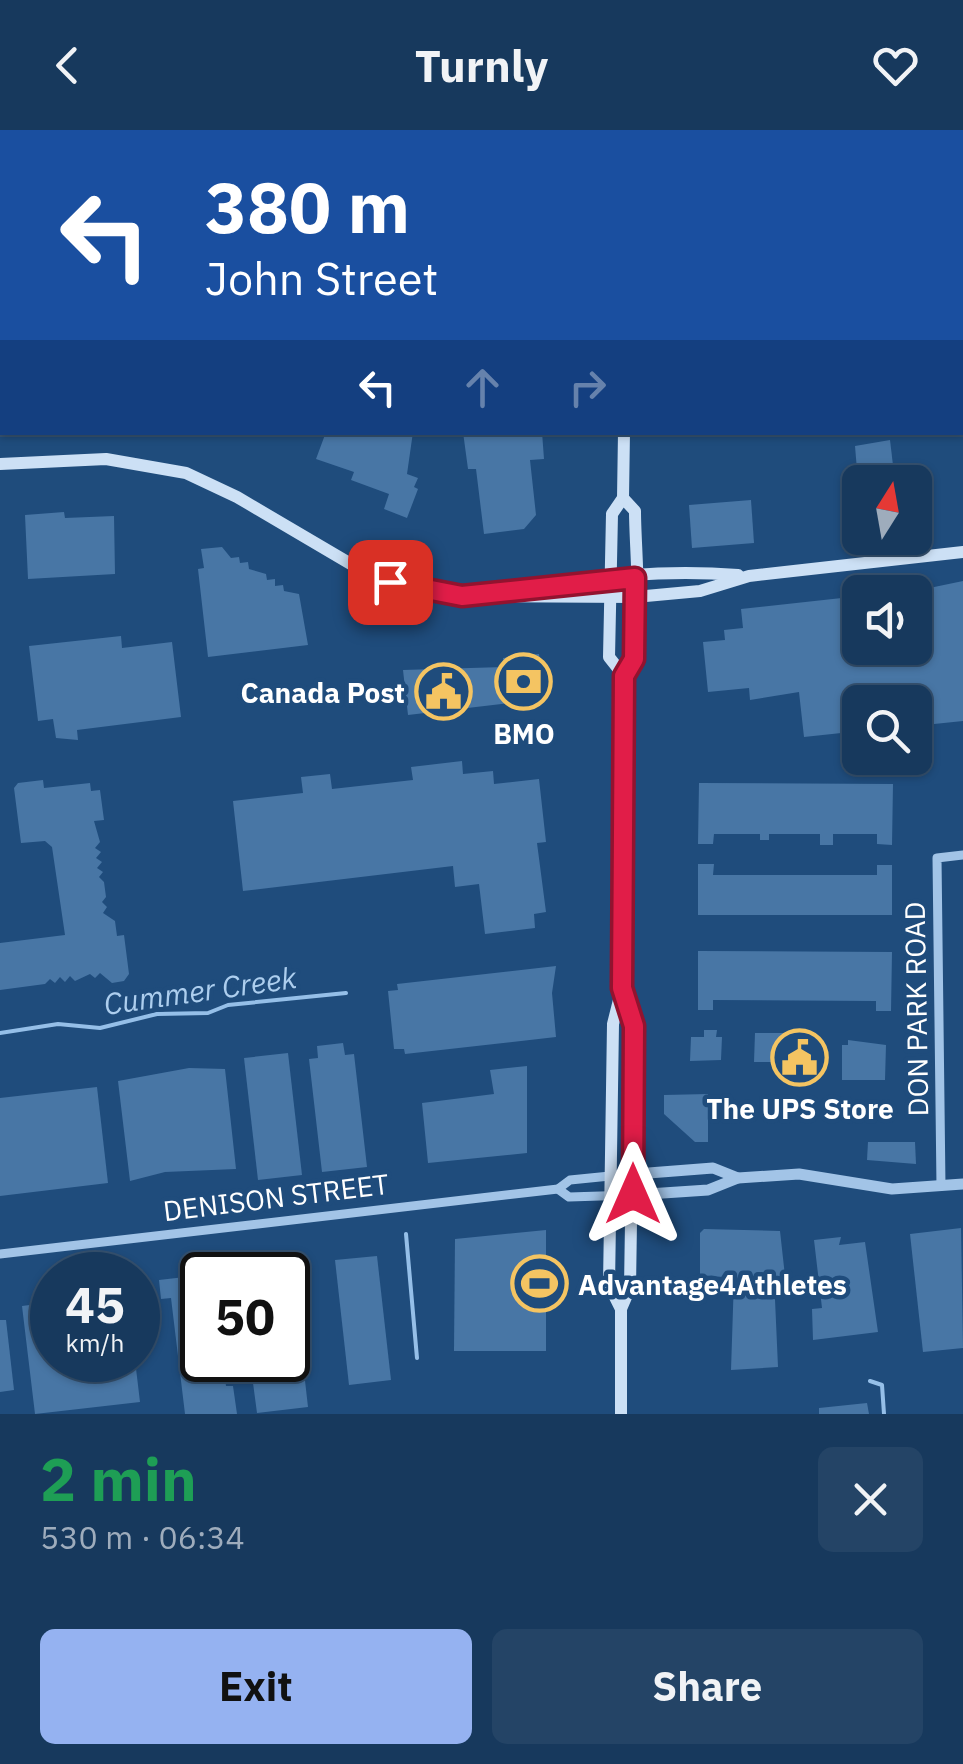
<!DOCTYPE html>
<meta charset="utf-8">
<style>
body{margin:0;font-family:"IBM Plex Sans",sans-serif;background:#244466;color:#f1f3f6;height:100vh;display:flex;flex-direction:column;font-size:38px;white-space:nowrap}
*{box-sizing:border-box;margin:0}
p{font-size:32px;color:#9eacbc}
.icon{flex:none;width:55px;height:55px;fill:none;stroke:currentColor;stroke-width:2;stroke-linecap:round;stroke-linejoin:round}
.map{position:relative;height:1284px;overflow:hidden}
.sheet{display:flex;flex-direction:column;background:#17395d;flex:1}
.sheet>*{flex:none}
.guide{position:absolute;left:0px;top:0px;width:965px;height:305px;box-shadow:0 2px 8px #0004,0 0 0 2px #365372;background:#1a4fa0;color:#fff;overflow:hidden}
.needle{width:65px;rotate:11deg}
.controls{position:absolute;left:842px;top:335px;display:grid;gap:20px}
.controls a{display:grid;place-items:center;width:90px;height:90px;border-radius:15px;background:#17395d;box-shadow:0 2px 8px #0004,0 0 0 2px #365372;font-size:50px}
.speed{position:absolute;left:30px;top:1122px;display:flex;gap:20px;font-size:50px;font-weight:700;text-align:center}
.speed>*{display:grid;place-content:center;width:130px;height:130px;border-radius:50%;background:#17395d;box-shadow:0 2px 8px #0004,0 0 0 2px #365372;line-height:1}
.speed small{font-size:25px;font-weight:400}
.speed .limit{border:5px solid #111;border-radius:15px;background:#fff;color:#111}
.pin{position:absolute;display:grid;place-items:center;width:85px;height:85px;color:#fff;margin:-42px;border-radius:20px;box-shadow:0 5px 15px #0006}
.me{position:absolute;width:110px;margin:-55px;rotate:0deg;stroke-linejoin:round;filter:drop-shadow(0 0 8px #0008)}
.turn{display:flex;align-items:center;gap:35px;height:210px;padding:0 40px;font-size:45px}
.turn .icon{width:130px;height:130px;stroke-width:2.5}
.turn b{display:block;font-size:70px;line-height:85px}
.lanes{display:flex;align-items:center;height:95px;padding:0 40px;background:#0003;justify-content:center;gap:50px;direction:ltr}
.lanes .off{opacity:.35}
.round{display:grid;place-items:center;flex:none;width:105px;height:105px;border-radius:15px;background:#244466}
.head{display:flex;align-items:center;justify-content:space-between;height:170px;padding:0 40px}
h1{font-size:60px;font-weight:800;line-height:75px;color:#1e9e55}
.primary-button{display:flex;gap:20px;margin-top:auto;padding:20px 40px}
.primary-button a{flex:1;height:115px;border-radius:15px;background:#95b2f1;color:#111;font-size:40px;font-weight:800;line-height:115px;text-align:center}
.primary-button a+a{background:#244466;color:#f1f3f6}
header{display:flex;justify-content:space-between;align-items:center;height:130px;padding:0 40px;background:#17395d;font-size:45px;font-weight:800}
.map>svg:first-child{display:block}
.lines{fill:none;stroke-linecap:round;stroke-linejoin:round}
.stream{stroke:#95bfe8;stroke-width:4}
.building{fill:#4876a5}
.minor{stroke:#a2c4e7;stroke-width:9}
.tertiary{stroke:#a2c4e7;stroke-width:11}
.secondary{stroke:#cce0f5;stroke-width:12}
.rail-casing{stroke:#fff;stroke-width:8}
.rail{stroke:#1f4c7c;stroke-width:4;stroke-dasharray:11;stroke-linecap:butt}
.route-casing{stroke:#92132f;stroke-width:25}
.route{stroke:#e11d48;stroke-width:18}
.labels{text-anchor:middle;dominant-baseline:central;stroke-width:9;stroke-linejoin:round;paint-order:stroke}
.poi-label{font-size:28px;font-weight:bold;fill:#fff;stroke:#1f4c7c}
.street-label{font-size:28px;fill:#fff;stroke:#1f4c7c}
.water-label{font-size:30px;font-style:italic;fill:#adceee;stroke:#1f4c7c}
</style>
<header><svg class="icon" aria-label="back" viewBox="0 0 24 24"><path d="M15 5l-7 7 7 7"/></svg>Turnly<svg class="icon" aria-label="heart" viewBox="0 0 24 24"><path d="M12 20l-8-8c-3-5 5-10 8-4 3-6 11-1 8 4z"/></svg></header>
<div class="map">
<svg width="963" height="1284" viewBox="0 0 963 1284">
<rect width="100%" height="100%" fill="#1f4c7c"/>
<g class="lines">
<g class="stream">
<polyline points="0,903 58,894 100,898 157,884 208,883 228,875 346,863"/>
<polyline points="406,1104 417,1228"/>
<polyline points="870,1251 882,1255 884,1284"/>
</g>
</g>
<g class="building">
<polygon points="326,302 413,302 407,344 418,348 414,357 418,359 407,388 384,379 389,364 351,350 354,342 316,329"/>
<polygon points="463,302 542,302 544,329 530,330 536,385 524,399 484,404 476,339 468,339"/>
<polygon points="890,310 895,352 858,352 855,316"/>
<polygon points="751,370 754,413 692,418 689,375"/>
<polygon points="64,382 65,388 114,386 115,444 28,449 25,385"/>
<polygon points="222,417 231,428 239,427 240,433 248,432 249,439 266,444 267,450 275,449 275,456 283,455 284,461 299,464 308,515 208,527 198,439 204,438 201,419"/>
<polygon points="963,451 963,591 915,596 915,572 860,572 860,601 804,607 799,562 750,570 749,558 708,562 703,512 725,510 724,500 743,498 741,479 860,466 860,518 915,518 915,461"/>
<polygon points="121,506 122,518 172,512 181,587 77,600 78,610 56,608 53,589 38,591 29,516"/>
<polygon points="539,524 545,569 408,585 403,540 504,537 503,528"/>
<polygon points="462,631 463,644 493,641 494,654 539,649 546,712 537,713 546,782 534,784 535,798 485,804 479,754 455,757 453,736 243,761 233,671 303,663 301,647 330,644 332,659 413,650 411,637"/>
<polygon points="43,650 44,658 90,653 91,661 100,660 104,690 94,691 100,712 95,718 101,722 96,728 102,732 97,738 103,742 99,747 104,752 106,767 102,772 107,777 103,783 115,791 117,806 124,805 129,844 124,851 112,853 100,843 95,848 90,844 75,851 70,846 65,852 60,847 55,853 50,849 45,854 0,860 0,813 65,805 52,717 45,711 21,713 14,658 18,653"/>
<polygon points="699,653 893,654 892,715 877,714 877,704 833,704 833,715 820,715 820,704 769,704 769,710 760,710 760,704 714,704 713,714 698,714"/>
<polygon points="698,734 714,734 713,745 877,745 877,735 892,735 892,785 698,785"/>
<polygon points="698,821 892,822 891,881 876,881 876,871 713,870 713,880 698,880"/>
<polygon points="556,836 552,863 556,907 405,924 404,919 394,919 388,861 398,860 397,854"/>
<polygon points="704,900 717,900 716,907 722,907 721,930 690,931 691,907 704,907"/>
<polygon points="755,903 805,903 805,932 754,932"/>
<polygon points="848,910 886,915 885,950 842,950 842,915 848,915"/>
<polygon points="343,913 345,925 354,924 367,1037 322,1042 309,929 318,928 317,916"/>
<polygon points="288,923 302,1045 258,1050 244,928"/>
<polygon points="527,936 527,1023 428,1033 422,973 494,964 490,940"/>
<polygon points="189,938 225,939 236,1039 165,1042 130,1051 118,951"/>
<polygon points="97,957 108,1053 0,1066 0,968"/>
<polygon points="708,964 708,1012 695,1012 664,984 664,965"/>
<polygon points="868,1012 915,1012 916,1034 867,1030"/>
<polygon points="961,1098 963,1218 923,1222 910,1104"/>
<polygon points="704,1099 780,1101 785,1146 774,1147 778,1237 731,1240 734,1148 700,1145 700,1103"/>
<polygon points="546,1100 546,1221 454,1221 455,1109"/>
<polygon points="841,1107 839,1115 865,1112 878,1202 813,1210 812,1179 822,1178 814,1110"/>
<polygon points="377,1126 391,1250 349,1255 335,1130"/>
<polygon points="302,1134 304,1153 294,1154 308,1277 257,1283 253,1253 261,1252 258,1230 288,1230 288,1145 258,1145 257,1139"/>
<polygon points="202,1145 202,1230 223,1230 226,1256 233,1256 237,1284 185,1284 171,1168 161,1169 159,1150"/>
<polygon points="52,1172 52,1230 135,1230 140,1272 35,1284 22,1176"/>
<polygon points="0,1190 6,1190 14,1260 0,1262"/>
<polygon points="867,1273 869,1284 819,1284 819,1278"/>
</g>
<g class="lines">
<g class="minor">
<polyline points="941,1056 937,728 963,725"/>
<polyline points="558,1059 569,1067 632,1065"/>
<polyline points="0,1124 558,1059 570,1050 610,1046"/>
</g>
<g class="tertiary">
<polyline points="610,1046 713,1038 738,1048"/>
<polyline points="633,1065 708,1060 738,1048 799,1044 892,1059 963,1054"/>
</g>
<g class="secondary">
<polyline points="624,0 624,2"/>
<polyline points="624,302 623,368 612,384 609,527 624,546"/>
<polyline points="0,334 106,329 186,343 237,367 361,440 427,461 463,466 635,467 700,461 749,446 963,422"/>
<path d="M524,461C591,445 669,440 738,445"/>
<path d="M621,1179L609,1155L613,894L622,858L624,546C646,508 635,426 635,381L623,368"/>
<polyline points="621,1284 621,1179 630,1158 634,896 623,861"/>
</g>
<defs>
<polyline id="rail" points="7,2 29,0"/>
</defs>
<use href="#rail" class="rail-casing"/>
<use href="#rail" class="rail"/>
</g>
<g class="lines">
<defs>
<polyline id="route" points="390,452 462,466 635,448 634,529 624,546 622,858 634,896 633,1064"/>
</defs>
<use href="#route" class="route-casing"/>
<use href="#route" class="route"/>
</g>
<defs>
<symbol id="bank-ring" viewBox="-11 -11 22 22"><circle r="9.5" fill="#1f4c7c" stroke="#f4c462" stroke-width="1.5"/><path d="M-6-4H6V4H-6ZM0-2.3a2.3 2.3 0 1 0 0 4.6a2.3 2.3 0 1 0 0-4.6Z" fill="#f4c462"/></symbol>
<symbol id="civic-ring" viewBox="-11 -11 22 22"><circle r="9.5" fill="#1f4c7c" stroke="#f4c462" stroke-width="1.5"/><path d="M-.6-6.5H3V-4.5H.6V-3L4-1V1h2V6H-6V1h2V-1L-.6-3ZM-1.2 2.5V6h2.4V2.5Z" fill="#f4c462"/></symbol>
<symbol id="stadium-ring" viewBox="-11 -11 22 22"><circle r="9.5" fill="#1f4c7c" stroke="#f4c462" stroke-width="1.5"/><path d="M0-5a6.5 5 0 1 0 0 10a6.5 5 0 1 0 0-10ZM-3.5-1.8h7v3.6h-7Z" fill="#f4c462"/></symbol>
</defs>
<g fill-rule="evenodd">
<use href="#bank-ring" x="492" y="520" width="63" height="63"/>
<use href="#civic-ring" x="412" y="530" width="63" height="63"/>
<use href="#civic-ring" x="768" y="896" width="63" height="63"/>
<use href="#stadium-ring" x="508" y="1122" width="63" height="63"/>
</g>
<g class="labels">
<g class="poi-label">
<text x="405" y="562" text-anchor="end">Canada Post</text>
<text x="524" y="603">BMO</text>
<text x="800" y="978">The UPS Store</text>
<text x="578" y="1154" text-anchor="start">Advantage4Athletes</text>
</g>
<g class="street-label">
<text transform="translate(916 879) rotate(-91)">DON PARK ROAD</text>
<text transform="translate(276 1067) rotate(-7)">DENISON STREET</text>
</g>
<g class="water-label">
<text transform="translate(200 860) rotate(-8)">Cummer Creek</text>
</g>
</g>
</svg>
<div class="controls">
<a><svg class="needle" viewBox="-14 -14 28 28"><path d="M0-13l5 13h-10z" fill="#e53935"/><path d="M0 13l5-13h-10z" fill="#9eacbc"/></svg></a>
<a><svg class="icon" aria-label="sound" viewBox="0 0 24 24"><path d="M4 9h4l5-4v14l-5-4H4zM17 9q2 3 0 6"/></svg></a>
<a><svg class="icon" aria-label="search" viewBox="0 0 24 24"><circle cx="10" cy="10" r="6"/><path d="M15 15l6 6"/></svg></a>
</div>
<div class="speed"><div>45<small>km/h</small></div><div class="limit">50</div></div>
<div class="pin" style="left:390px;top:452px;background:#d93025"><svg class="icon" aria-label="arrive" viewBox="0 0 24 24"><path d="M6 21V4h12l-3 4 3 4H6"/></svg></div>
<svg class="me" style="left:633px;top:1064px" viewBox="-20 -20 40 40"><path d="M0-17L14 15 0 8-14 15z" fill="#e11d48" stroke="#fff" stroke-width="4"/></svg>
<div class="guide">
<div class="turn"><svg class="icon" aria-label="left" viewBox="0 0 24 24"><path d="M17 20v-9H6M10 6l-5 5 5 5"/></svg><div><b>380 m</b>John Street</div></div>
<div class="lanes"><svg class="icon" aria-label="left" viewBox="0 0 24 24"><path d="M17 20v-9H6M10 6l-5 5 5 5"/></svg><svg class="icon off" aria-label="ahead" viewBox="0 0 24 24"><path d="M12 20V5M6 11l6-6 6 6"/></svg><svg class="icon off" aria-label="right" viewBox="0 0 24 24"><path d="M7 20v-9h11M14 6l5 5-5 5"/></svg></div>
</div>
</div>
<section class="sheet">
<div class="head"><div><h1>2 min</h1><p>530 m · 06:34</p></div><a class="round"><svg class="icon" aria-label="close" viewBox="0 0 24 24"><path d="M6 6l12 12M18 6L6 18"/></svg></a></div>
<div class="primary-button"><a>Exit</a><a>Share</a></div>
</section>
